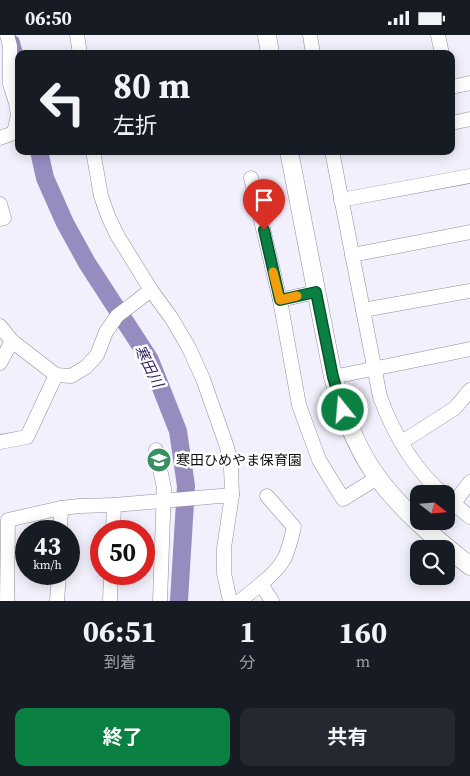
<!DOCTYPE html>
<html lang="ja">
<meta charset="utf-8">
<style>
body{margin:0;font-family:"Source Serif 4","Noto Sans JP",serif;background:#242831;color:#f1f3f6;height:100vh;display:flex;flex-direction:column;font-size:19px;white-space:nowrap}
*{box-sizing:border-box;margin:0}
p{font-size:16px;color:#9ea1a6}
.icon{flex:none;width:28px;height:28px;fill:none;stroke:currentColor;stroke-width:2;stroke-linecap:round;stroke-linejoin:round}
.map{position:relative;height:566px;overflow:hidden}
.side{display:flex;flex-direction:column;background:#171b24;flex:1}
.side>*{flex:none}
.top-card{position:absolute;left:15px;top:15px;width:440px;height:105px;border-radius:10px;box-shadow:0 2px 12px #0003;background:#171b24;color:#f1f3f6;overflow:hidden}
.needle{width:32px;rotate:107deg}
.tools{position:absolute;left:410px;top:450px;display:grid;gap:10px}
.tools a{display:grid;place-items:center;width:45px;height:45px;border-radius:10px;background:#171b24;box-shadow:0 2px 12px #0003;font-size:25px}
.speed{position:absolute;left:15px;top:485px;display:flex;gap:10px;font-size:25px;font-weight:700;text-align:center}
.speed>*{display:grid;place-content:center;width:65px;height:65px;border-radius:50%;background:#171b24;box-shadow:0 2px 12px #0003;line-height:1}
.speed small{font-size:12px;font-weight:400}
.speed .limit{border:8px solid #d22;background:#fff;color:#111}
.pin{position:absolute;display:grid;place-items:center;width:42px;height:42px;color:#fff;margin:-51px -21px;border-radius:50% 50% 50% 0;rotate:-45deg;box-shadow:0 0 5px #0007}
.pin .icon{rotate:45deg}
.me{position:absolute;width:55px;margin:-28px;rotate:343deg;stroke-linejoin:round;filter:drop-shadow(0 0 4px #0008)}
.turn{display:flex;align-items:center;gap:18px;height:105px;padding:0 15px;font-size:22px}
.turn .icon{width:65px;height:65px;stroke-width:2.5}
.turn b{display:block;font-size:35px;line-height:42px}
.eta{display:flex;justify-content:space-evenly;align-items:center;height:85px;text-align:center}
.eta b{font-size:30px;font-weight:700;line-height:35px}
.action{display:flex;gap:10px;margin-top:auto;padding:10px 15px}
.action a{flex:1;height:58px;border-radius:10px;background:#0b8043;color:#fff;font-size:20px;font-weight:700;line-height:58px;text-align:center}
.action a+a{background:#242831;color:#f1f3f6}
.status{display:flex;justify-content:space-between;align-items:center;height:35px;padding:0 25px;background:#171b24;direction:ltr}
.status svg{height:14px;fill:currentColor}
.map>svg:first-child{display:block}
.lines{fill:none;stroke-linecap:round;stroke-linejoin:round}
.river{stroke:#978cbf;stroke-width:18}
.minor-casing{stroke:#918f9a;stroke-width:15}
.major-casing{stroke:#918f9a;stroke-width:19}
.minor{stroke:#fff;stroke-width:14}
.major{stroke:#fff;stroke-width:18}
.route-casing{stroke:#07532c;stroke-width:12}
.route{stroke:#0b8043;stroke-width:9}
.slow{stroke:#f59e0b;stroke-width:9}
.labels{text-anchor:middle;dominant-baseline:central;stroke-width:5;stroke-linejoin:round;paint-order:stroke}
.poi-label{font-size:14px;fill:#0c0b0f;stroke:#fff;text-anchor:start}
.water-label{font-size:15px;font-style:italic;fill:#392664;stroke:#fff}
</style>
<div class="status"><b>06:50</b><svg viewBox="0 0 49 12"><path d="M0 12V9h3v3zM5 12V6h3v6zM10 12V3h3v9zM15 12V0h3v12zM26 1h20v11H26zM47 4h2v5h-2z"/></svg></div>
<div class="map">
<svg width="470" height="566" viewBox="0 0 470 566">
<rect width="100%" height="100%" fill="#f2f0fc"/>
<g class="lines">
<g class="river">
<polyline points="11,8 19,37"/>
<polyline points="39,116 45,143 65,188 87,228 150,325 178,396 186,451 179,566"/>
</g>
<defs>
<g id="minor">
<polyline points="77,0 80,19"/>
<polyline points="310,0 313,19"/>
<polyline points="438,0 442,19"/>
<polyline points="451,52 470,48"/>
<polyline points="451,88 470,84"/>
<polyline points="0,103 14,98 18,80 16,68 10,49 10,11 7,0"/>
<polyline points="93,116 101,161 108,181 117,200 151,255 172,284 189,313 203,344 227,412 231,432 232,460 224,513 224,538 230,566"/>
<path d="M332,116L380,362C393,397 414,434 443,459"/>
<polyline points="251,143 280,265 299,370 319,425 343,464 377,443"/>
<polyline points="341,165 470,141"/>
<polyline points="0,169 4,183 0,184"/>
<polyline points="352,220 470,197"/>
<polyline points="280,265 316,257"/>
<polyline points="363,275 470,256"/>
<polyline points="0,291 12,306 56,340 71,341 86,332 97,320 106,297 117,281 151,255"/>
<polyline points="0,328 12,306"/>
<polyline points="333,342 470,314"/>
<polyline points="0,407 27,402 56,340"/>
<polyline points="402,407 455,373 470,355"/>
<polyline points="156,415 164,453 160,566"/>
<polyline points="446,462 470,482"/>
<polyline points="454,468 470,447"/>
<polyline points="60,496 61,473"/>
<polyline points="113,496 114,470"/>
<path d="M261,549C285,529 287,522 294,492L267,461"/>
<polyline points="7,566 8,485 61,473 79,471 114,470 232,460"/>
<polyline points="57,566 59,539"/>
<polyline points="110,566 111,539"/>
<polyline points="240,566 261,549 272,566"/>
</g>
<g id="major">
<polyline points="267,0 270,19"/>
<path d="M289,116L333,342C343,377 356,414 378,443C403,477 437,505 470,531"/>
</g>
</defs>
<use href="#minor" class="minor-casing"/>
<use href="#major" class="major-casing"/>
<use href="#minor" class="minor"/>
<use href="#major" class="major"/>
</g>
<g class="lines">
<defs>
<polyline id="route" points="264,195 280,265 316,257 333,342 343,375"/>
</defs>
<use href="#route" class="route-casing"/>
<use href="#route" class="route"/>
<polyline class="slow" points="273,237 280,265 297,261"/>
</g>
<defs>
<symbol id="school-disc" viewBox="-11 -11 22 22"><circle r="9.5" fill="#398e62" stroke="#fff"/><path d="M0-5L7-2L0 1L-7-2ZM-4 1L0 2.5L4 1V4Q0 6-4 4Z" fill="#fff"/></symbol>
</defs>
<g fill-rule="evenodd">
<use href="#school-disc" x="145" y="411" width="28" height="28"/>
</g>
<g class="labels">
<g class="poi-label">
<text x="176" y="425">寒田ひめやま保育園</text>
</g>
<g class="water-label">
<text transform="translate(149 331) rotate(63)">寒田川</text>
</g>
</g>
</svg>
<div class="tools">
<a><svg class="needle" viewBox="-14 -14 28 28"><path d="M0-13l5 13h-10z" fill="#e53935"/><path d="M0 13l5-13h-10z" fill="#9ea1a6"/></svg></a>
<a><svg class="icon" aria-label="search" viewBox="0 0 24 24"><circle cx="10" cy="10" r="6"/><path d="M15 15l6 6"/></svg></a>
</div>
<div class="speed"><div>43<small>km/h</small></div><div class="limit">50</div></div>
<div class="pin" style="left:264px;top:195px;background:#d93025"><svg class="icon" aria-label="arrive" viewBox="0 0 24 24"><path d="M6 21V4h12l-3 4 3 4H6"/></svg></div>
<svg class="me" style="left:343px;top:375px" viewBox="-20 -20 40 40"><circle r="17" fill="#0b8043" stroke="#fff" stroke-width="3"/><path d="M0-11L8 9 0 5-8 9z" fill="#fff"/></svg>
<div class="top-card">
<div class="turn"><svg class="icon" aria-label="left" viewBox="0 0 24 24"><path d="M17 20v-9H6M10 6l-5 5 5 5"/></svg><div><b>80 m</b>左折</div></div>
</div>
</div>
<section class="side">
<div class="eta">
<div><b>06:51</b><p>到着</p></div>
<div><b>1</b><p>分</p></div>
<div><b>160</b><p>m</p></div>
</div>
<div class="action"><a>終了</a><a>共有</a></div>
</section>
